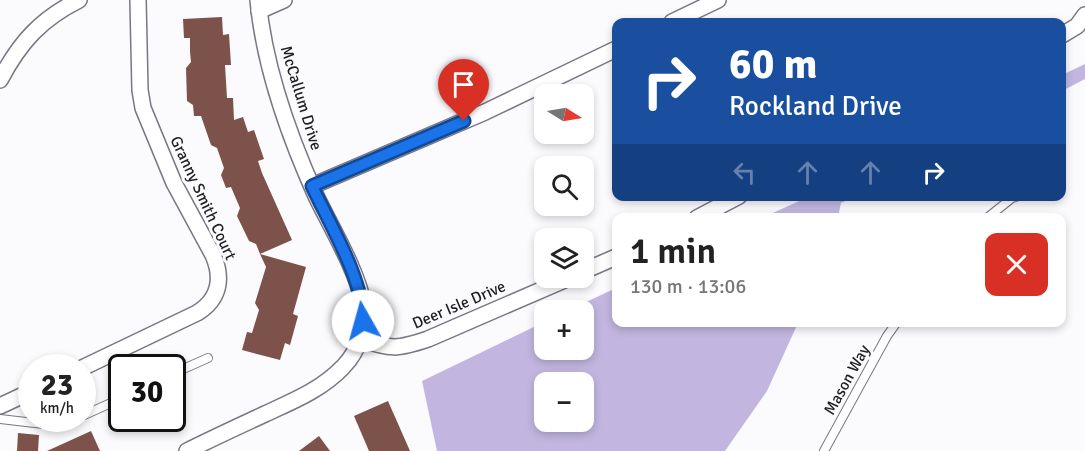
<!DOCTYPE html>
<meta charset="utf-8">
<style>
body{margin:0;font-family:Signika,sans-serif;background:#f6f6f6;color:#222;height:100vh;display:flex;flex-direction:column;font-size:22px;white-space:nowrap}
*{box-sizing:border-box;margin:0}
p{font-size:20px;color:#767676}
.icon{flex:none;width:33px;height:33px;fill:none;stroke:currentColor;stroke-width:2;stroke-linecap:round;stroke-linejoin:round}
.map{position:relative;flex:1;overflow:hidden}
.sheet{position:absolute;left:612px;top:213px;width:454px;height:114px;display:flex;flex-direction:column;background:#fff;border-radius:12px;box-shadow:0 3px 9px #0003}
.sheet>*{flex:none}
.banner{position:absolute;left:612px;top:18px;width:454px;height:183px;border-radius:12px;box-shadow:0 3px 9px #0003;background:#1a4fa0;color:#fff;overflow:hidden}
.needle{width:39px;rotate:101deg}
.buttons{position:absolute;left:534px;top:84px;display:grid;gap:12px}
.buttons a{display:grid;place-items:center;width:60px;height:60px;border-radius:12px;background:#fff;box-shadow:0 3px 9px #0003;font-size:30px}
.speed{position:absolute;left:18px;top:354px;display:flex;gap:12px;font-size:30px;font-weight:700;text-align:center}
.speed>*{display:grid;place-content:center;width:78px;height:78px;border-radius:50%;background:#fff;box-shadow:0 3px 9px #0003;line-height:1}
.speed small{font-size:15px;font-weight:400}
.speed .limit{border:3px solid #111;border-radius:9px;background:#fff;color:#111}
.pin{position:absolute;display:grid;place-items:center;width:51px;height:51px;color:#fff;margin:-62px -26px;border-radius:50% 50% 50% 0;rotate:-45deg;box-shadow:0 0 6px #0007}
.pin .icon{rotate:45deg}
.me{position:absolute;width:66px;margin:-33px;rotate:353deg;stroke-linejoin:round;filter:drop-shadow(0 0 4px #0008)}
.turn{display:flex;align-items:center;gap:21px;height:126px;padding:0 18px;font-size:27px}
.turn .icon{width:78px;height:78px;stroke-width:2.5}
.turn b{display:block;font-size:42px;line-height:51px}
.lanes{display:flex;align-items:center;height:57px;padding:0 18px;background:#0003;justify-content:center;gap:30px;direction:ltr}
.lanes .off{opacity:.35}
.round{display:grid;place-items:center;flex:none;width:63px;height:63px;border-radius:12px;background:#f6f6f6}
.summary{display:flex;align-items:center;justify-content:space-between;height:102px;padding:0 18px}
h1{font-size:36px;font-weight:600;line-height:45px}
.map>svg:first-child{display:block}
.forest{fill:#c2b6e0;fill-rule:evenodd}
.building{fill:#7d524b}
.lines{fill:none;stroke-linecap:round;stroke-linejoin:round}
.lane-casing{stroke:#7a7684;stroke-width:10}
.street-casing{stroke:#7a7684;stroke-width:18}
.lane{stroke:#fff;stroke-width:8}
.street{stroke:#fff;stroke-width:15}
.route-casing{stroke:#114b97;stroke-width:15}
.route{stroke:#1a73e8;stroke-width:10}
.labels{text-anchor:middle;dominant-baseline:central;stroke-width:6;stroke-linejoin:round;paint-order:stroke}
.street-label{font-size:16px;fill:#1f1e23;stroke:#fbfafd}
</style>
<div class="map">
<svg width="1085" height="451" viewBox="0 0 1085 451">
<rect width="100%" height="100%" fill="#fbfafd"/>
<g class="forest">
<polygon points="1085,64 1085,79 1062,91 1062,75"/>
<polygon points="808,197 854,197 841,203 838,217 764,217"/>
<path d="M616,288V322L798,323L767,391L725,451H437L422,381L544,322V350H584V310H569ZM544,382H584V422H544Z"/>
</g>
<g class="building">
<polygon points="222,17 223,35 229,34 231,65 225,65 227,98 233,98 234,120 243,117 248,132 254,130 264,159 258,161 262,173 292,240 260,254 256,244 249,241 237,216 240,208 231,187 226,188 221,175 224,168 217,148 211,145 201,116 194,116 193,105 187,101 186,68 191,62 190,52 190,38 184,38 183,19"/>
<polygon points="260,254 306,267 293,314 298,316 290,345 285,343 280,360 242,350 247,332 252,333 259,310 255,303 266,267"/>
<polygon points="388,401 410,451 369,451 354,416"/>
<polygon points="91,431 100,451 47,451"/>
<polygon points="18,433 39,435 38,451 17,451"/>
<polygon points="319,436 330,451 299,451"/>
</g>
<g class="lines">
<defs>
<g id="lane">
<polyline points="987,218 1012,198 1019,196"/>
<polyline points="117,352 125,368"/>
<polyline points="172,374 208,358"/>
<polyline points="82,416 122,398"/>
<polyline points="0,419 52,425 78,418"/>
<polyline points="824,451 887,336 897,322"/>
</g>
<g id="street">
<polyline points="259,11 284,0"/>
<polyline points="672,22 718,0"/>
<polyline points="1062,35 1077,26 1085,15"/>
<path d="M0,80C20,42 41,19 79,0"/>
<polyline points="312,186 485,112 616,49"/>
<polyline points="697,218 739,196"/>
<polyline points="584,271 616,257"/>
<path d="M360,339C392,349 396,350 428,339L569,278"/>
<path d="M82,368L197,313C220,299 223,278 213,255L174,183L143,108L140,90L138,0"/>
<polyline points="0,406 32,391"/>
<path d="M187,451C213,438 239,426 265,414C293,401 321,390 343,367C359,351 366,327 363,304C359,274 330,225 316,196C289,136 264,65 258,0"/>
</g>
</defs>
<use href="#lane" class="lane-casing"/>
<use href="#street" class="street-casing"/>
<use href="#lane" class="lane"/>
<use href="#street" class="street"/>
</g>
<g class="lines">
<defs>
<path id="route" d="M363,321C364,280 329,223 312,186L464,121"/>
</defs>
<use href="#route" class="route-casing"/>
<use href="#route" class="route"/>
</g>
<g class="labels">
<g class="street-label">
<text transform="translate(301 98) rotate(73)">McCallum Drive</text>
<text transform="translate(203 198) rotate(65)">Granny Smith Court</text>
<text transform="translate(459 305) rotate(-23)">Deer Isle Drive</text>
<text transform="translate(847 380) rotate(-61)">Mason Way</text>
</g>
</g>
</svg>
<div class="buttons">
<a><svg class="needle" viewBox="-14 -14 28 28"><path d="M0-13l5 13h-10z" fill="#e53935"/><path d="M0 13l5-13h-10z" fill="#767676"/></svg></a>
<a><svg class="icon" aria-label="search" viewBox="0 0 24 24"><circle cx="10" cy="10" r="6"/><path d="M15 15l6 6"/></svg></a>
<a><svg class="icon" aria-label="layers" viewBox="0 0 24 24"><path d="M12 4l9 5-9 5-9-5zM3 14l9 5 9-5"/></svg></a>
<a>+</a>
<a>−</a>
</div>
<div class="speed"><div>23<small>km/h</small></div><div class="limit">30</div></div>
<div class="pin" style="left:464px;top:121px;background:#d93025"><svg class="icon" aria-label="arrive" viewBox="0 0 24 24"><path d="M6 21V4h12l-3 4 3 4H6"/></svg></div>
<svg class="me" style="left:363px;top:321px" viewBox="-20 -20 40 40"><circle r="19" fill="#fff"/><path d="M0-13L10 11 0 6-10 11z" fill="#1a73e8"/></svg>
<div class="banner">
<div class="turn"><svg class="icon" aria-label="right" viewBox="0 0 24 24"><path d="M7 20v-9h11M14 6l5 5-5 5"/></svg><div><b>60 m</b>Rockland Drive</div></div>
<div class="lanes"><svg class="icon off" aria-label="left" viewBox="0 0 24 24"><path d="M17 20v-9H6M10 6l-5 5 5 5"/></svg><svg class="icon off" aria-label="ahead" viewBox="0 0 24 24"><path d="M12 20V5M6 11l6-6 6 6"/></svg><svg class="icon off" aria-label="ahead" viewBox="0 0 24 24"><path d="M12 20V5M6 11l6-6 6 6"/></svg><svg class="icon" aria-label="right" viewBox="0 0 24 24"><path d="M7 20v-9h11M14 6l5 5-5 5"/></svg></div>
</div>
<section class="sheet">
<div class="summary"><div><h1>1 min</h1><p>130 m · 13:06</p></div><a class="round" style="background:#d93025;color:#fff"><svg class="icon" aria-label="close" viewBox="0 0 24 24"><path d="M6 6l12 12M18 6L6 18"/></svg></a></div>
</section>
</div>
